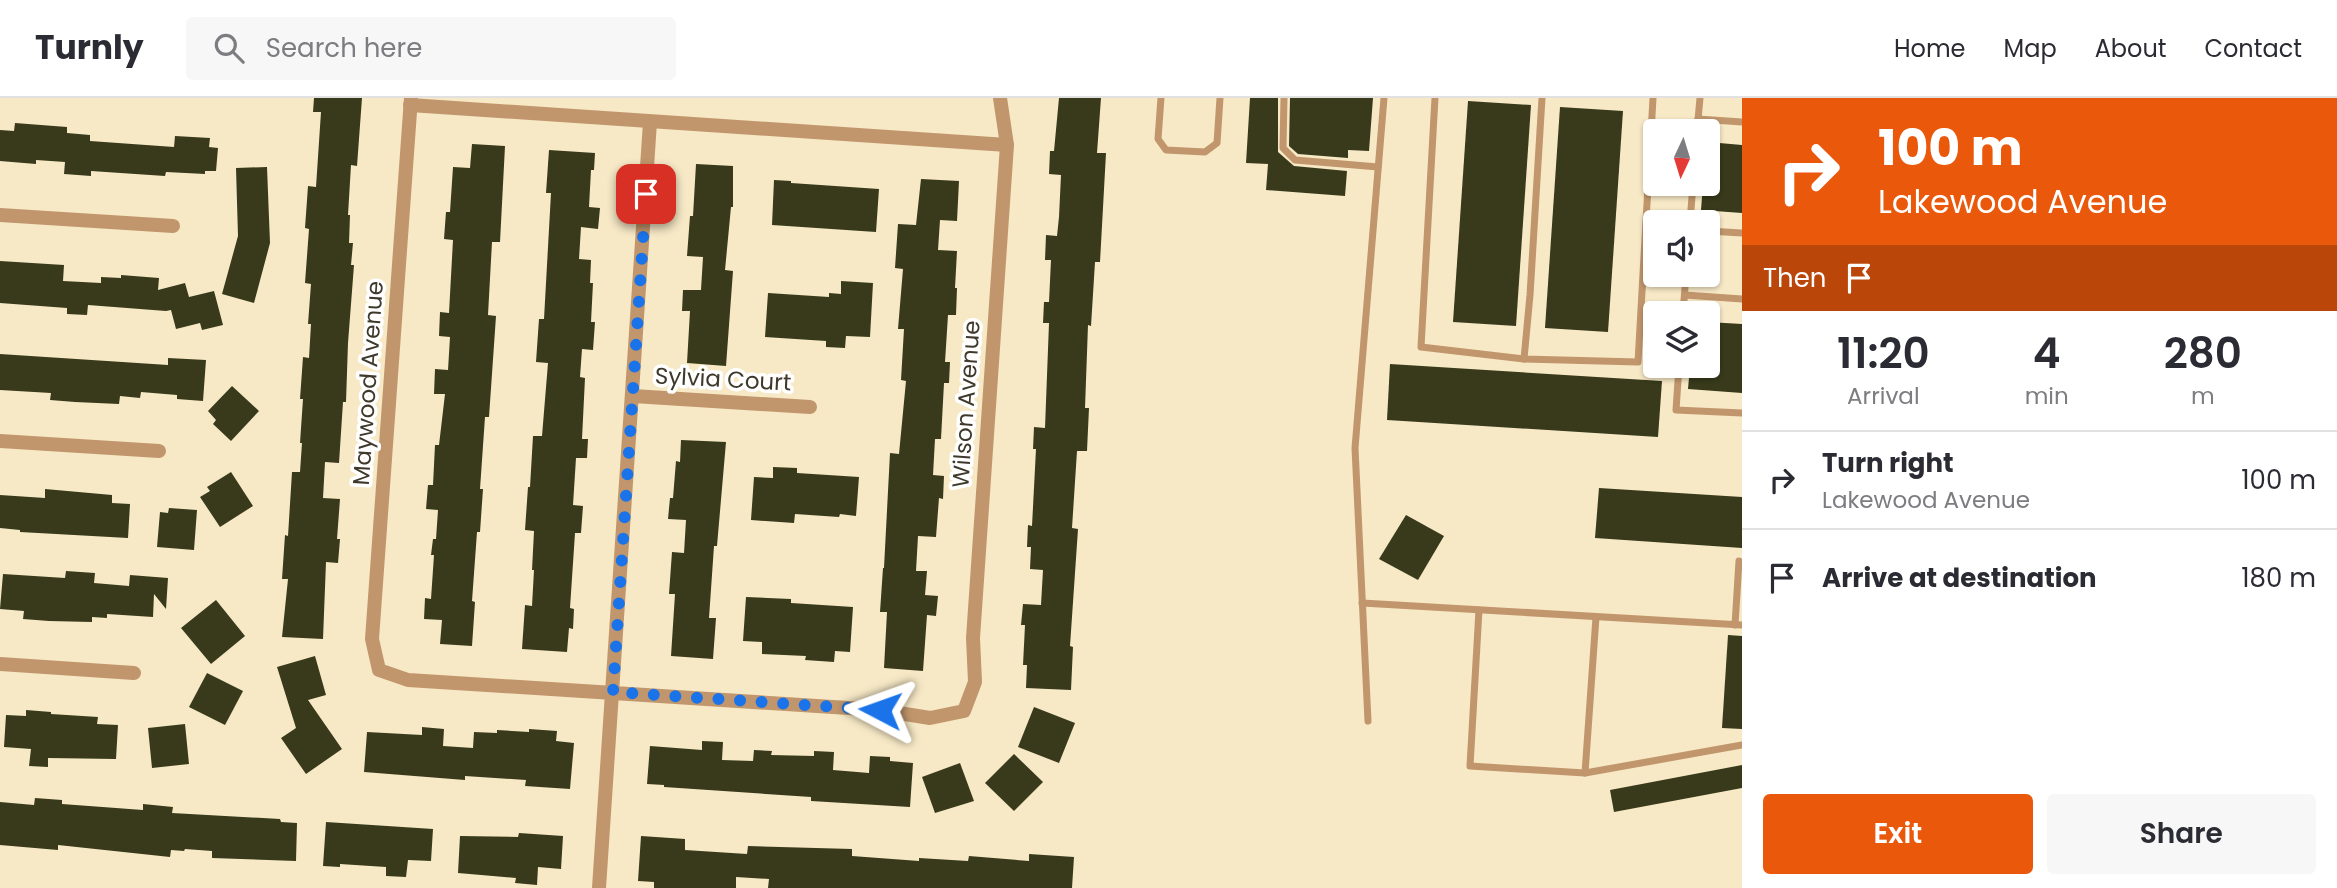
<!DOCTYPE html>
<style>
body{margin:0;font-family:Poppins,sans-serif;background:#f7f7f7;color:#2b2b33;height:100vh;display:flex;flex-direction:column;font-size:26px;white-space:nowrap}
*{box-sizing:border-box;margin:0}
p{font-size:23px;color:#7c7c81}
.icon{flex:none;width:38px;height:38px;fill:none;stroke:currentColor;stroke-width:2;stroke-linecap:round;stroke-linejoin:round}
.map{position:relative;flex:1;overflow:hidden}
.details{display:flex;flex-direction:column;background:#fff;width:595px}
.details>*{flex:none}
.banner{background:#ea580c;color:#fff;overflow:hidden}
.needle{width:46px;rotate:184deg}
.fabs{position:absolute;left:1643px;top:21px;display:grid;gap:14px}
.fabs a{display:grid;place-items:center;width:77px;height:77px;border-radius:7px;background:#fff;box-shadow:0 2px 5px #0004;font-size:35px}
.pin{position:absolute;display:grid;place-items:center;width:60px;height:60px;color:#fff;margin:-30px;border-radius:14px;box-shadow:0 4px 10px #0006}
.me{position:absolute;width:77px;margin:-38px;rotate:274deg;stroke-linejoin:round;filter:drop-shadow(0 0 5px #0008)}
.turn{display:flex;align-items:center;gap:24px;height:147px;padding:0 21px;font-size:32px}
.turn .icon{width:91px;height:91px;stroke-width:2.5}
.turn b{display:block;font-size:49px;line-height:60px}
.then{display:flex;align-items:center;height:66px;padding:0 21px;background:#0003;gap:14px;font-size:26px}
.eta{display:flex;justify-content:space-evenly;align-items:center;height:119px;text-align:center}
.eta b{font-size:42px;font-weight:600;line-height:49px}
.cta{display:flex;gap:14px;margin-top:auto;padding:14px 21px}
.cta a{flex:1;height:80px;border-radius:7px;background:#ea580c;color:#fff;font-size:28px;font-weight:600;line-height:80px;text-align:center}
.cta a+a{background:#f7f7f7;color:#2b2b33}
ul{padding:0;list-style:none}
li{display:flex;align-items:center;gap:21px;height:98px;padding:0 21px;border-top:2px solid #e1e1e2}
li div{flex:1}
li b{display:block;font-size:26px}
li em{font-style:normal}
header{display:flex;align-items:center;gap:42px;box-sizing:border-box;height:98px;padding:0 35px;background:#fff;border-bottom:2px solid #e1e1e2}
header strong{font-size:33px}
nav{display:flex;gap:38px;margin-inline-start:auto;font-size:24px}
.search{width:490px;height:63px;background:#f7f7f7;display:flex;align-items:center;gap:18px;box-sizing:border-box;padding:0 24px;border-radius:7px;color:#7c7c81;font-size:26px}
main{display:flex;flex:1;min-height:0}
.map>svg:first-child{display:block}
.building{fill:#383a1b}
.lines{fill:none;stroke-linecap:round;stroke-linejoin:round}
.lane{stroke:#c1966c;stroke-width:7}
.street{stroke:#c1966c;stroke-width:14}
.route{stroke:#1a73e8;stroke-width:12;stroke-dasharray:0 21.6}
.labels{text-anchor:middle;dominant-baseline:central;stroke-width:7;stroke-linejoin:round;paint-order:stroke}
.street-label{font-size:23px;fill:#3f392b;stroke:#fff}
</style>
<header>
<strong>Turnly</strong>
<div class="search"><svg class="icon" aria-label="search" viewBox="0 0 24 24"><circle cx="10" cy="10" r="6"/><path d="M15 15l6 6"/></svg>Search here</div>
<nav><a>Home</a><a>Map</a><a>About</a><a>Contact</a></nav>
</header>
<main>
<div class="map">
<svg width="1742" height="790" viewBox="0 0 1742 790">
<rect width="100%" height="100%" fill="#f7e9c6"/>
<g class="building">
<polygon points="314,0 362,0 357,68 351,67 348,117 350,117 349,145 353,145 351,167 354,167 348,245 346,304 343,304 339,365 325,364 323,400 340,401 337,441 340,441 338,465 326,464 323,541 282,539 288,481 282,481 285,437 288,438 292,374 300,374 302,345 300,345 303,301 300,301 303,259 309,260 311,226 308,226 311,186 305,185 309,131 305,130 308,88 316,89 321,14 313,14"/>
<polygon points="1059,0 1101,0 1097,55 1106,55 1100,164 1095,164 1091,228 1088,227 1085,310 1089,310 1087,353 1077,353 1072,430 1078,431 1070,548 1073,549 1071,592 1026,590 1027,567 1023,567 1025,527 1021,527 1023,506 1041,507 1043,472 1030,471 1031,449 1027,449 1028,427 1032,428 1036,351 1033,351 1034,329 1045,330 1049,225 1043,225 1044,204 1049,204 1051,162 1045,162 1046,137 1057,138 1059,119 1061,77 1049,76 1050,53 1054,53"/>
<polygon points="1250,0 1278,0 1278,54 1294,68 1347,73 1345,98 1266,92 1268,66 1246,65"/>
<polygon points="1290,0 1373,0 1369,53 1348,52 1348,60 1298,56 1289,48"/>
<polygon points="1468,3 1531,7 1516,228 1453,224"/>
<polygon points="1560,9 1623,13 1608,234 1545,230"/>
<polygon points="15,25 67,29 67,35 90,37 90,43 174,49 175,38 210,40 209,49 218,50 216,73 205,73 205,76 166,74 165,78 91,73 91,78 64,76 65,64 36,62 36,66 0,63 0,32 14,33"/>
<polygon points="1708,44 1742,47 1742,115 1701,112 1703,86 1708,86"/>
<polygon points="472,46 505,48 500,144 492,144 488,217 496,218 489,319 485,319 480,391 483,391 480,434 477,434 472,503 475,504 472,548 440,546 442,522 424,521 425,500 431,501 434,457 431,457 433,441 436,441 438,412 426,411 428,387 433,387 435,347 439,347 445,296 434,296 435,271 448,272 450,239 439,238 440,214 449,215 453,142 444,141 446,114 450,114 453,69 470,70"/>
<polygon points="549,52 595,55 594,72 591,72 589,109 600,110 598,131 581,129 579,161 591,162 590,185 593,185 591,224 595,224 593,252 582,251 580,279 585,280 582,341 588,341 587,360 576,360 573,407 583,408 581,435 575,435 570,510 574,511 573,531 569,530 567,554 522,551 525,507 532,508 534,472 532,472 534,433 525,432 528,389 530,389 533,338 542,338 548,265 536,264 539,221 544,221 551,95 546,95"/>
<polygon points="696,66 733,68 733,109 731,109 725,172 733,173 726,268 687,265 690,213 682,213 683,192 701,192 703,159 687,158 690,118 693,118"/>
<polygon points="267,69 270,145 254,205 222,196 238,138 236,70"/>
<polygon points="921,81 959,83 957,123 940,122 938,152 957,153 955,190 957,190 956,217 948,217 945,264 950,264 949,285 944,285 941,341 935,341 933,377 944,378 943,401 939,400 936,439 918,438 916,473 927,473 925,497 938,498 936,518 927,517 923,573 884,570 887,514 880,514 883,470 884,470 890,355 899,356 906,283 901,282 904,231 898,231 903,171 895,170 898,126 916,127"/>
<polygon points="774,82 791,83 791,85 879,91 876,134 772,127"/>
<polygon points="0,163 64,167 63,183 101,185 101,179 121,180 121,177 159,180 158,192 185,185 189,199 214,193 223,227 202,232 200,225 176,231 171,212 166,213 88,207 87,217 67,216 67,210 0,205"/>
<polygon points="841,183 873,185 870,239 846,238 845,250 826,249 826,243 765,239 768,195 829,199 829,195 841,196"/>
<polygon points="1708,224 1742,226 1742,295 1688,291 1690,268 1708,268"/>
<polygon points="0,256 168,267 168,260 206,262 203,303 177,301 177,297 141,294 140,300 120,298 119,306 75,304 50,302 51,295 0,292"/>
<polygon points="1390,266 1662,283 1658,339 1387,322"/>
<polygon points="232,288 259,313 231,343 213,326 216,322 208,313"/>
<polygon points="681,342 726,344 717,448 714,448 709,520 716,520 713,561 671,558 675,496 669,496 672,454 684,455 686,422 668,421 670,400 673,400 676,363 680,364"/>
<polygon points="773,369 797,370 797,375 859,379 856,418 840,416 839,419 795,416 794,425 751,422 754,379 773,380"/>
<polygon points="231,374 253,408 220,429 200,399 210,393 207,389"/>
<polygon points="1599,390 1742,399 1742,450 1595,440"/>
<polygon points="45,391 112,397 112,405 130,406 128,440 20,434 20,432 0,430 0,397 45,400"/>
<polygon points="169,410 197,412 194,452 157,449 160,414 168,415"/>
<polygon points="1406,417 1444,438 1418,482 1379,461"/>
<polygon points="66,473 95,475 94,485 129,488 130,477 168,480 166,511 154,496 153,519 107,516 107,520 92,519 92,524 49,523 23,521 24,513 0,511 3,476 65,480"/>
<polygon points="746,499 791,501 791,505 853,509 850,554 835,553 834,564 805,562 806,558 762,556 762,544 743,543"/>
<polygon points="216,502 245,538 211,566 181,530"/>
<polygon points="1728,537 1742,538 1742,631 1722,630"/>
<polygon points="315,558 326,597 308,602 342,651 306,676 281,640 296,630 277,569"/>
<polygon points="207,575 243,593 225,627 189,609"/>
<polygon points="1034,609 1075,625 1059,665 1018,649"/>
<polygon points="26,612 51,614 51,616 98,619 97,626 118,627 116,661 48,660 48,669 29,668 31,651 4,649 6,617 26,618"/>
<polygon points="185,626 189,666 152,670 148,630"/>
<polygon points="422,629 444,631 443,648 473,650 474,634 497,635 497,632 529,634 529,631 557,633 556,643 574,645 570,691 525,688 526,682 465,678 465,682 364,674 367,634 422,637"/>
<polygon points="702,643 723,644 722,662 753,663 754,652 772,653 771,657 814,658 814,653 834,654 833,672 869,675 870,658 890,659 890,663 913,665 910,709 811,703 811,699 664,689 664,687 647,686 650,648 702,652"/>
<polygon points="1014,656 1043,684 1014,713 985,685"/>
<polygon points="960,665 974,703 935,715 922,679"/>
<polygon points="1742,667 1742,690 1614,714 1610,692"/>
<polygon points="35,700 62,702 62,706 143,712 143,706 173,709 172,715 280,721 281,724 297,725 296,763 212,760 212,753 185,751 184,753 171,752 170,759 58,747 58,752 0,747 0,704 34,707"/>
<polygon points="326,724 433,731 431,763 408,762 406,779 386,778 386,769 340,766 340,769 323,768"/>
<polygon points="519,735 563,738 561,771 538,769 537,787 515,785 516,780 458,775 460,738 518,739"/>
<polygon points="641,738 685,741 685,752 747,756 748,748 852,751 852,758 919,763 919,760 968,763 969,758 1029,763 1029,756 1074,759 1072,790 768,790 769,781 736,779 736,790 654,790 654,784 638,783"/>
</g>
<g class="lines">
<g class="lane">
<polyline points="1161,0 1158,41 1166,52 1205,54 1217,45 1220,0"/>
<polyline points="1284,0 1283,50 1295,62 1378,69"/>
<polyline points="1435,0 1421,249 1524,261 1638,264 1653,0"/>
<polyline points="1698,21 1742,24"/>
<polyline points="1697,33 1700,0"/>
<polyline points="1690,124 1693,86"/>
<polyline points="1708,133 1742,135"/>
<polyline points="1685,197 1742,201"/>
<polyline points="1683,215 1686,177"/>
<polyline points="1524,261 1530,197 1542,0"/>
<polyline points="1679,268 1676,312 1742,315"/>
<polyline points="1362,505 1742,527"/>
<polyline points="1479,512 1470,668 1585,675"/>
<polyline points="1596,519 1585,675 1742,647"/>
<polyline points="1735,527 1739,463"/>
<polyline points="1368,623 1355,350 1384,0"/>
</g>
<g class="street">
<polyline points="411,0 372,541 379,572 408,582 880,612 930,620 964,613 975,584 973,540 1007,47 1000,0"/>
<polyline points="410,7 1007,47"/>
<polyline points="0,117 173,128"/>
<polyline points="633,298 810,309"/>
<polyline points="0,343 159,353"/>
<polyline points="0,566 134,575"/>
<polyline points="599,790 650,24"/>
</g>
</g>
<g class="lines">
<polyline class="route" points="646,96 613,594 880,612"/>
</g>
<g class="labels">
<g class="street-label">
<text transform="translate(723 281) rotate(3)">Sylvia Court</text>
<text transform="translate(368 285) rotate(-86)">Maywood Avenue</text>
<text transform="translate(966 306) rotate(-86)">Wilson Avenue</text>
</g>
</g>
</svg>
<div class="fabs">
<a><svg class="needle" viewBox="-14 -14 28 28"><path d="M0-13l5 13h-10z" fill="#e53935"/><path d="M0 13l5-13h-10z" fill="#7c7c81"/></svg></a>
<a><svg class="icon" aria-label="sound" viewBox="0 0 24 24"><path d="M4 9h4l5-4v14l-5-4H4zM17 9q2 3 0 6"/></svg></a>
<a><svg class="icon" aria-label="layers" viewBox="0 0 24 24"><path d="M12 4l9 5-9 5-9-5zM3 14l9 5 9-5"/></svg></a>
</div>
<div class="pin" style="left:646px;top:96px;background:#d93025"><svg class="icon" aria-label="arrive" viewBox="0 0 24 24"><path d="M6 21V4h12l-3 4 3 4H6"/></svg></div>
<svg class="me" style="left:880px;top:612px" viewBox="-20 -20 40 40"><path d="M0-17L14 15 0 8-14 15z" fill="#1a73e8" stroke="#fff" stroke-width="4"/></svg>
</div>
<section class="details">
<div class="banner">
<div class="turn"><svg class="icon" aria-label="right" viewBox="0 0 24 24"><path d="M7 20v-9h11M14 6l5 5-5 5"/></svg><div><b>100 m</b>Lakewood Avenue</div></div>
<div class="then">Then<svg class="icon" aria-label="arrive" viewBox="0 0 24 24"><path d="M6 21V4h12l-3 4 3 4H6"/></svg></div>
</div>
<div class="eta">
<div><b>11:20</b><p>Arrival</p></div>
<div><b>4</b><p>min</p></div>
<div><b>280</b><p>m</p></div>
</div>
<ul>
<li><svg class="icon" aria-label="right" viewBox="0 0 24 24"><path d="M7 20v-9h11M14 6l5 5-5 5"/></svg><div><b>Turn right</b><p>Lakewood Avenue</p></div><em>100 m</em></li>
<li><svg class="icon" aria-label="arrive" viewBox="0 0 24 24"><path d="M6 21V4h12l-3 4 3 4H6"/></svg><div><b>Arrive at destination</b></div><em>180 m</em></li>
</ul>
<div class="cta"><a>Exit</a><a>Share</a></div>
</section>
</main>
